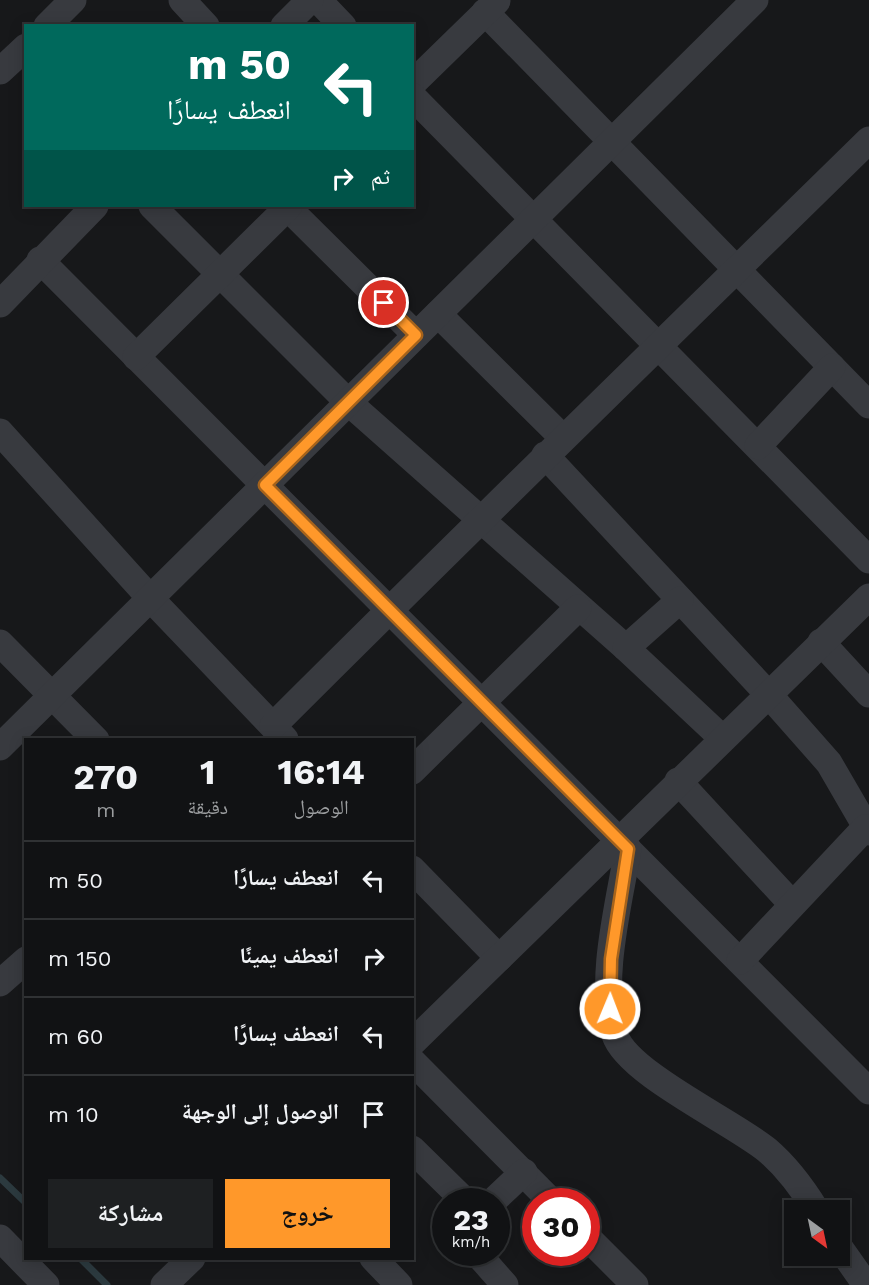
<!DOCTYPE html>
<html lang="ar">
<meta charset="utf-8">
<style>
body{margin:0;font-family:"Work Sans","Noto Naskh Arabic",sans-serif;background:#1e2022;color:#f1f3f6;direction:rtl;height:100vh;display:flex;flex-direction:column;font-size:22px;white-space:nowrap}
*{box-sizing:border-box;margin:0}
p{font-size:20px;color:#9c9ea0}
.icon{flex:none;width:33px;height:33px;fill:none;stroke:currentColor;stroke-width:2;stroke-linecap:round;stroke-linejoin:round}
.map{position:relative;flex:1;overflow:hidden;direction:ltr}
.side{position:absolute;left:24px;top:738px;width:390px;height:522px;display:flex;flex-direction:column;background:#111214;border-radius:0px;box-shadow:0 3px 15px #0003,0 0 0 2px #303234;direction:rtl}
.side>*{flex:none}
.top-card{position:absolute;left:24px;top:24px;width:390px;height:183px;border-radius:0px;box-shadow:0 3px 15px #0003,0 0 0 2px #303234;direction:rtl;background:#00695c;color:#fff;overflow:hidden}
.needle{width:39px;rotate:147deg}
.controls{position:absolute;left:784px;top:1200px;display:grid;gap:12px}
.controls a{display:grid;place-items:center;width:66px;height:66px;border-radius:0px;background:#111214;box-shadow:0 3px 15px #0003,0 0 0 2px #303234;font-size:30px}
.speed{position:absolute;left:432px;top:1188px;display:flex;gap:12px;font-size:30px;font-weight:700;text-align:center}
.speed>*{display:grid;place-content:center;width:78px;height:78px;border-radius:50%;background:#111214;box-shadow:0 3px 15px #0003,0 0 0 2px #303234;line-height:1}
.speed small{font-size:15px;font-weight:400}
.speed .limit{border:9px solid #d22;background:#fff;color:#111}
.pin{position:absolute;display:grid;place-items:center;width:51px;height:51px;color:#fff;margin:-26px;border:3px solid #fff;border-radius:50%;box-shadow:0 2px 6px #0007}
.me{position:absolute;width:66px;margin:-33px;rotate:1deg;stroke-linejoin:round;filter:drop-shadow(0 0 4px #0008)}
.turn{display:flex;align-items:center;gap:21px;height:126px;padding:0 24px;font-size:27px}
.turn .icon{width:78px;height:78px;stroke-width:2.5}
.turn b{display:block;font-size:42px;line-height:51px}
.then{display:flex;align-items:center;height:57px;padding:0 24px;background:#0003;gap:12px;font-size:22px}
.eta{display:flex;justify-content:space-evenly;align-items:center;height:102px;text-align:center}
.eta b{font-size:36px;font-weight:700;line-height:42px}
.cta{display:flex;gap:12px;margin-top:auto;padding:12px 24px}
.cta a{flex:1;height:69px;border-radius:0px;background:#ff982a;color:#111;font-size:24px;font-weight:700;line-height:69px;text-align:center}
.cta a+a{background:#1e2022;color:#f1f3f6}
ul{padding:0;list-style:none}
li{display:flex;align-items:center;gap:18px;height:78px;padding:0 24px;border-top:2px solid #303234}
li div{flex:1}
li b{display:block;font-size:22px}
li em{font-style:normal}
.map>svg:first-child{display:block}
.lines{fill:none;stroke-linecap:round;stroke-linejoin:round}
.stream{stroke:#2c3a3f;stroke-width:7}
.minor{stroke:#383a3f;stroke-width:27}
.route-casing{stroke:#a6631b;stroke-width:15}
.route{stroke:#ff982a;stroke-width:10}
</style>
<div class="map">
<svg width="869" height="1285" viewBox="0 0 869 1285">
<rect width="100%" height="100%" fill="#17181a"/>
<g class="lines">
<g class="stream">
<polyline points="0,1178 26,1203"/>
<polyline points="80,1258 107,1285"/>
</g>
<g class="minor">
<polyline points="182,0 206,26"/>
<polyline points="318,0 343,26"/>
<polyline points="485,12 869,405"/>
<polyline points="47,26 73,0"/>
<polyline points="284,26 310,0"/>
<polyline points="0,71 26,47"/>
<polyline points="412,84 497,1"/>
<polyline points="412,96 869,560"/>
<polyline points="152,206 348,402 626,648"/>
<polyline points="287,207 416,335"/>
<polyline points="40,260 869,1091"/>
<polyline points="0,304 95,206"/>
<polyline points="438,314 563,438"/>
<polyline points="136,357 289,206"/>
<polyline points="0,432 150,598 285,739"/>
<polyline points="758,446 832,367"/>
<polyline points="545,455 769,695 829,763 869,832"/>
<polyline points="680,600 626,648 722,738"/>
<polyline points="821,642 869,694"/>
<polyline points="0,643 96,740"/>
<path d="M273,726C470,529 670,335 869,140"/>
<polyline points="0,747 755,0"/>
<polyline points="412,771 578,608"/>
<polyline points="678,781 792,904"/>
<path d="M628,849C619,904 598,981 615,1035C627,1073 733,1122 767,1150C787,1167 803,1189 816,1210"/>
<polyline points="412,869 499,958"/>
<polyline points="740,961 865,828"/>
<polyline points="0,983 26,960"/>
<polyline points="412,1043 869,597"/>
<polyline points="412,1061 552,1202"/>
<polyline points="412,1149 466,1202"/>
<polyline points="492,1202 524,1172"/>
<polyline points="586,1236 635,1285"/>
<polyline points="0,1238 46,1285"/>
<polyline points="840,1248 866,1285"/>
<polyline points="476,1252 505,1285"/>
<polyline points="373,1258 399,1285"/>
<polyline points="164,1285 192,1258"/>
</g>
</g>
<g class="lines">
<defs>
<polyline id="route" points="384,303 416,335 265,485 628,849 611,959 610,1009"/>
</defs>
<use href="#route" class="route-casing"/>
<use href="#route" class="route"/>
</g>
</svg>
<div class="controls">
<a><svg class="needle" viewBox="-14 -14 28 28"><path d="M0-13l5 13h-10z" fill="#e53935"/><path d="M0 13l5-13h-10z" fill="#9c9ea0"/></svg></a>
</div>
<div class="speed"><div>23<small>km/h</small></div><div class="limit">30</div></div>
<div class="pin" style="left:384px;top:303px;background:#d93025"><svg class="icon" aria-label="arrive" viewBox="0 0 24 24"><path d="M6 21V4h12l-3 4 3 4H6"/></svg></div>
<svg class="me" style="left:610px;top:1009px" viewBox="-20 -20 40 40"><circle r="17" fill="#ff982a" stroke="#fff" stroke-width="3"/><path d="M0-11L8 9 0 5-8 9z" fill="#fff"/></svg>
<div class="top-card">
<div class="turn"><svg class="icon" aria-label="left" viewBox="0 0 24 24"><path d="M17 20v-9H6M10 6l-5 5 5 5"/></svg><div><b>50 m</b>انعطف يسارًا</div></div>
<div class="then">ثم<svg class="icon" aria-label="right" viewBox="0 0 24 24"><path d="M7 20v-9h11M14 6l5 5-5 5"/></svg></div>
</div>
<section class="side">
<div class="eta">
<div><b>16:14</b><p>الوصول</p></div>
<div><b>1</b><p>دقيقة</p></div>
<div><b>270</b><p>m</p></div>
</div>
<ul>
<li><svg class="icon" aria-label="left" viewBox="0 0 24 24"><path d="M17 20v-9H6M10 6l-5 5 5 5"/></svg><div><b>انعطف يسارًا</b></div><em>50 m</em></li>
<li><svg class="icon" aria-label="right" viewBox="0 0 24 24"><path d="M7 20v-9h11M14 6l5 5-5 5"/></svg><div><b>انعطف يمينًا</b></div><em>150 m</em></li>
<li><svg class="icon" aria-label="left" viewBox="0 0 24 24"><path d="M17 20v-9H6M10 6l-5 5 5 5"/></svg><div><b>انعطف يسارًا</b></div><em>60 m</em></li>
<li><svg class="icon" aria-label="arrive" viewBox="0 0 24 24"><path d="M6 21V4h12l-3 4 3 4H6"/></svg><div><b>الوصول إلى الوجهة</b></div><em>10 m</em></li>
</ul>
<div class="cta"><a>خروج</a><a>مشاركة</a></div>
</section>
</div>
